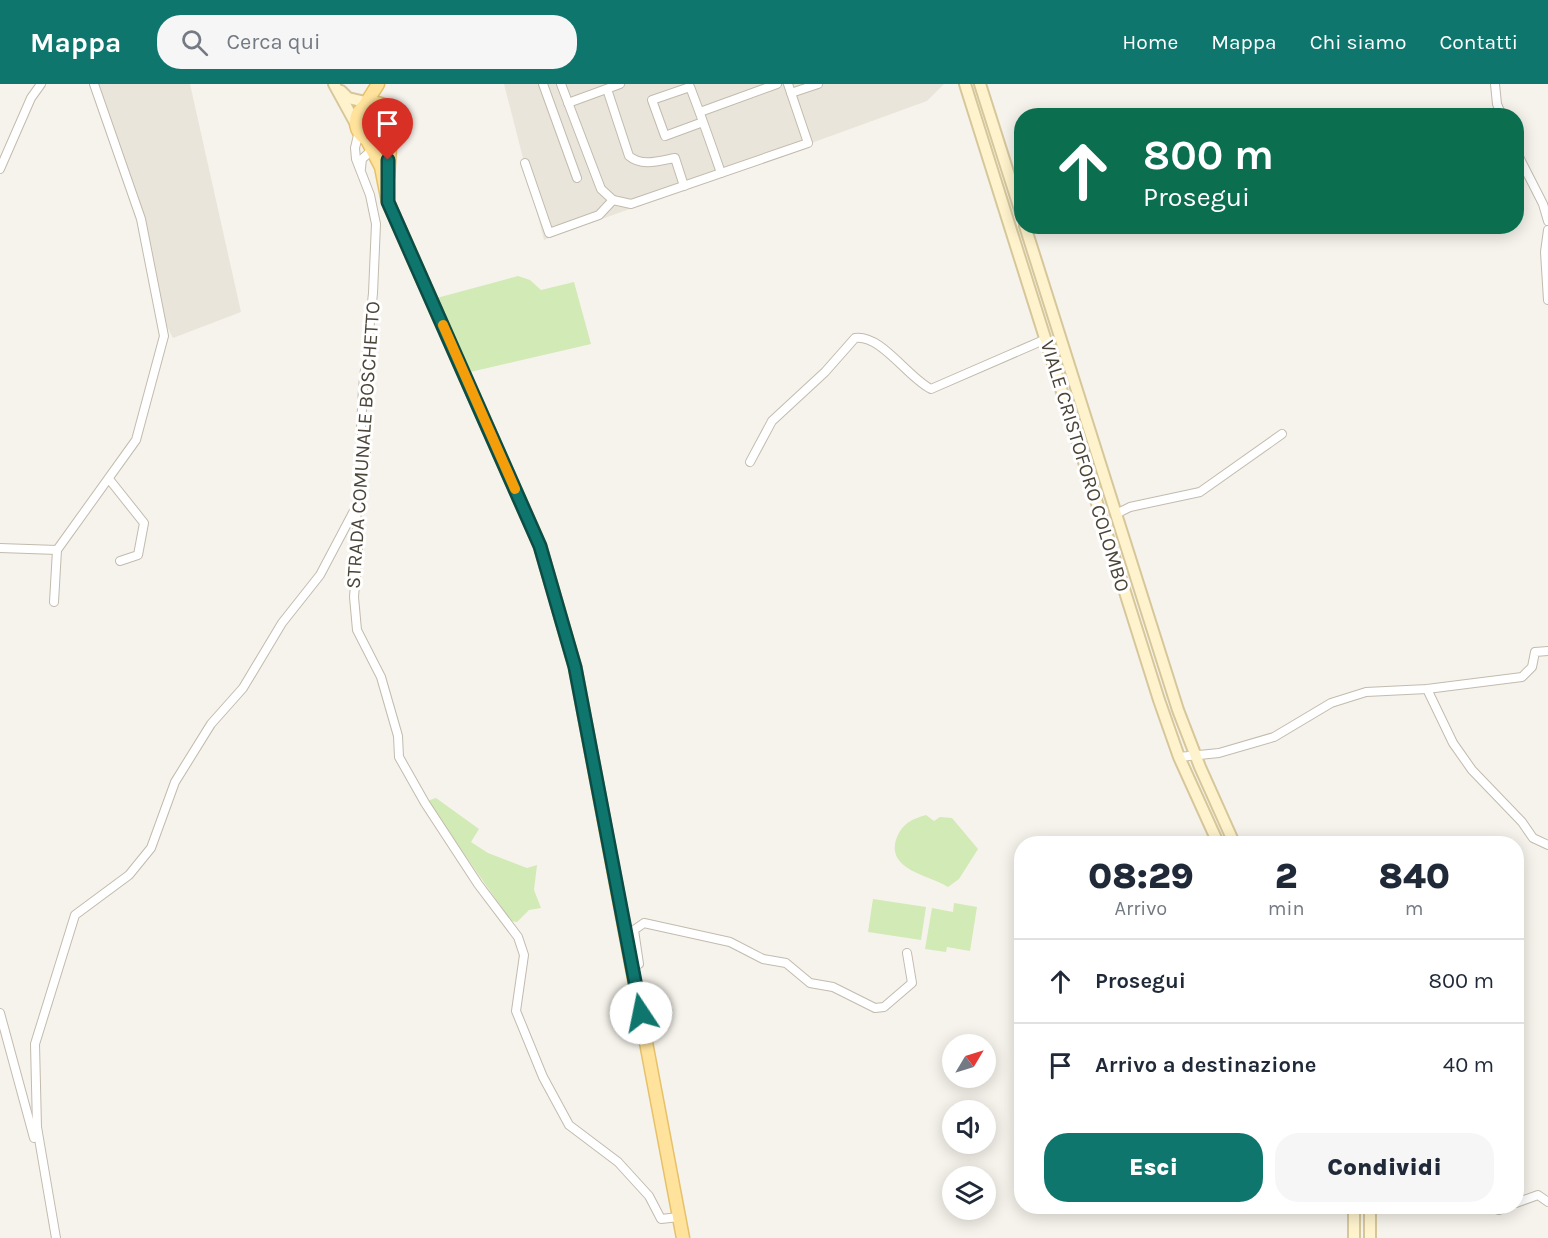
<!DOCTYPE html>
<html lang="it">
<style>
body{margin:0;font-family:Karla,sans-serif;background:#f6f6f7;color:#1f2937;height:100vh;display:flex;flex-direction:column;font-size:22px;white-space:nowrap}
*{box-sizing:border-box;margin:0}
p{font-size:20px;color:#747a83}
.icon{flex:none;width:33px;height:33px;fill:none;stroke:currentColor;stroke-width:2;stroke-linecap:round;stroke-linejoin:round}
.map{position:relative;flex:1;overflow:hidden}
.details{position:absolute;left:1014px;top:752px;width:510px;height:378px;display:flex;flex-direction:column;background:#fff;border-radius:24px;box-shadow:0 3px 15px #0003}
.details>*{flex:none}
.banner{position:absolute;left:1014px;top:24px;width:510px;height:126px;border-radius:24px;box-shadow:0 3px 15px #0003;background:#0b6e4f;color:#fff;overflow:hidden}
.needle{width:39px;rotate:52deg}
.tools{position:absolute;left:942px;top:950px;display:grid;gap:12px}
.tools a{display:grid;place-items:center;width:54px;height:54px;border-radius:50%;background:#fff;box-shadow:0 3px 15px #0003;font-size:30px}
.pin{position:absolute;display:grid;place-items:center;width:51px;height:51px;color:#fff;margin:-62px -26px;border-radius:50% 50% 50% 0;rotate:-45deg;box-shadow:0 0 6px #0007}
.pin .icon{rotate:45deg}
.me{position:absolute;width:66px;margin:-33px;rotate:349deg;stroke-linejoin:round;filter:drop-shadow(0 0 4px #0008)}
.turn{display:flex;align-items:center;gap:21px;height:126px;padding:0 30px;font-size:27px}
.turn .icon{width:78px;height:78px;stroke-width:2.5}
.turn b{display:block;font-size:42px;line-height:51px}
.eta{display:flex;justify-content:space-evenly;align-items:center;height:102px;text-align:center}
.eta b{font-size:36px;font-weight:800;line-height:42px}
.primary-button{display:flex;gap:12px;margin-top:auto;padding:12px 30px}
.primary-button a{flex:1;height:69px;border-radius:24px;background:#0f766e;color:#fff;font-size:24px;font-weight:800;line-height:69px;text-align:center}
.primary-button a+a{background:#f6f6f7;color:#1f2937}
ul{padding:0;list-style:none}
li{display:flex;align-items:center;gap:18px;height:84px;padding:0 30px;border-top:2px solid #e0e1e3}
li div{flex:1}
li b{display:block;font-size:22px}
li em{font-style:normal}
header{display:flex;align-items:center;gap:36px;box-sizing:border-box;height:84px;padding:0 30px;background:#0f766e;color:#fff}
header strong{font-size:28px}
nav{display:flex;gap:33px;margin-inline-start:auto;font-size:21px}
.search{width:420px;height:54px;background:#f6f6f7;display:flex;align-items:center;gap:15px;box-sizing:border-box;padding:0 21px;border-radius:24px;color:#747a83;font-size:22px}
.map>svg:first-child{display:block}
.residential{fill:#eae5da}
.green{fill:#d2eab5}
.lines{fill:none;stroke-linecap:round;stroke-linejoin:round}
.street-casing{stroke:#c2bbae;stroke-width:10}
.secondary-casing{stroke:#d6c79b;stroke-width:14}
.primary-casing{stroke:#e6c16a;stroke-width:15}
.street{stroke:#fff;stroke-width:8}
.secondary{stroke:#fff3cd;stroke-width:10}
.primary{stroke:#ffe39c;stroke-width:12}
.route-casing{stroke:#0a4d48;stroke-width:15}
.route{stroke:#0f766e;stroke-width:10}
.slow{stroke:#f59e0b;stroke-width:10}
.labels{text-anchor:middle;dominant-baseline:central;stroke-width:6;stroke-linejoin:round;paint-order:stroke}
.street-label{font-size:20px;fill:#4b4439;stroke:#fff}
</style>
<header>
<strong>Mappa</strong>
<div class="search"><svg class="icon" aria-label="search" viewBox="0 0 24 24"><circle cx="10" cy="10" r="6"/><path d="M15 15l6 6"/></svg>Cerca qui</div>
<nav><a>Home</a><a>Mappa</a><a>Chi siamo</a><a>Contatti</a></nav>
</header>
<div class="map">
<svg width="1548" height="1154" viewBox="0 0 1548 1154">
<rect width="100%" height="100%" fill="#f6f3ec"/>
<g class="residential">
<polygon points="89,0 190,0 241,228 173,254 162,233 132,111"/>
<polygon points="504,0 944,0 927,17 544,156"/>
</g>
<g class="green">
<polygon points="518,192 530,196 541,206 574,198 591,260 466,289 433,215"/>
<polygon points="436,714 479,745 471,758 488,769 527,784 537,781 534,806 541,824 529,826 517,838 511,837 427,717"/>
<path d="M926,731L934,737L940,733L952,734L978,765L959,795L948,803C930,791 884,786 897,753C903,739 912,735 926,731Z"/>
<polygon points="873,815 926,823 921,856 868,848"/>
<polygon points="954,819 977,823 970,867 947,863 946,868 925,865 932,824 953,828"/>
</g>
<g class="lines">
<defs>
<g id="street">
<polyline points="543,0 577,94"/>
<polyline points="561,0 601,105 613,116 631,120 808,59 788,0"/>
<polyline points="1495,0 1497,20 1502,32"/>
<path d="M607,5L629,72C642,83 659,77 675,74L684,102"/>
<polyline points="791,9 818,0"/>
<polyline points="568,19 620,0"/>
<polyline points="700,28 777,0"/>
<path d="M703,38L665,52L652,16L690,3C701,31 711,60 721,89"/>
<polyline points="359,47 355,64 356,75 370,111 376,140 373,209 363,304 361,345 366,368 356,422 358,465 354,513 357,546 381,593 398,652 399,673 425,719 478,800 518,853 524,871 516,927 543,993 569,1041 618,1078 649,1112 661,1135 679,1133"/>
<polyline points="1516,67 1543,120 1548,137"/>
<polyline points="525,79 549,149 599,131 613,116"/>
<polyline points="361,84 362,75 372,66"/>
<polyline points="0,85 31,14 41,0"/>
<polyline points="1548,146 1545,168 1548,216"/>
<path d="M750,378L772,337L825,288L855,254C881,250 908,294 931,305L1046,255"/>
<polyline points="109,395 144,439 138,471 120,477"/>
<polyline points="1116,430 1130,423 1200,408 1282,350"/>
<polyline points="0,464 57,466 136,356 164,252 141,135 94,0"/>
<polyline points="54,518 57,466"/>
<polyline points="1427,605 1453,659 1472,686 1522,738 1533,754 1548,761"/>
<polyline points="1179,673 1219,669 1274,653 1331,619 1366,608 1427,605 1522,593 1532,583 1535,568 1548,567"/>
<polyline points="632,883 639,880 634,846 644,839 730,858 763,875 786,879 810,899 833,903 875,924 884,923 912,899 907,869"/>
<polyline points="0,929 34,1054"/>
<polyline points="1516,1119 1538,1111 1548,1118"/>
<polyline points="1485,1122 1499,1126 1510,1122"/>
<polyline points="56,1154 37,1043 35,960 75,831 129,791 151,764 175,698 211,640 243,604 282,539 320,491 356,423"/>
</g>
<g id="secondary">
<polyline points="334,0 357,42"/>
<polyline points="965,0 1159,616 1179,673 1218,759"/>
<polyline points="980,0 1022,132"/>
<polyline points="341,7 348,14 361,17"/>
<polyline points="1025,142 1178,626 1200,683 1234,759"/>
<polyline points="1354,1122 1354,1154"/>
<polyline points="1370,1122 1370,1154"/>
</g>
<g id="primary">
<circle cx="375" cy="38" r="19"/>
<polyline points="363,24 378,0"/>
<polyline points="366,54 381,83 388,118 540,462 575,583 683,1154"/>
<polyline points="388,93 391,48"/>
</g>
</defs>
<use href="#street" class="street-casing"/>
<use href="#secondary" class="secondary-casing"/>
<use href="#primary" class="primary-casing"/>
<use href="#street" class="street"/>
<use href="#secondary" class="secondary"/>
<use href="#primary" class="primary"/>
</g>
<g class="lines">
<defs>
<polyline id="route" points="388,76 388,118 540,462 575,583 641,929"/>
</defs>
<use href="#route" class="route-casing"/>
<use href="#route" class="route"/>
<polyline class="slow" points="443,241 515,405"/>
</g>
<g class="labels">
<g class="street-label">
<text transform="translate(363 361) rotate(-86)">STRADA COMUNALE BOSCHETTO</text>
<text transform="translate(1085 382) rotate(73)">VIALE CRISTOFORO COLOMBO</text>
</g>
</g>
</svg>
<div class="tools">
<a><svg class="needle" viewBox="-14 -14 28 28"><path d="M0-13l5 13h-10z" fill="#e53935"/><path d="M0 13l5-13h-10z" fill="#747a83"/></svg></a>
<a><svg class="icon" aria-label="sound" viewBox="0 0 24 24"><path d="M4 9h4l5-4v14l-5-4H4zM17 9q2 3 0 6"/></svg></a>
<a><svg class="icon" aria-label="layers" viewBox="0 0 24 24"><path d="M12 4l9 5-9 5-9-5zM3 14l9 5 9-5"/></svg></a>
</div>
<div class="pin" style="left:388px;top:76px;background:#d93025"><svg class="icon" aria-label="arrive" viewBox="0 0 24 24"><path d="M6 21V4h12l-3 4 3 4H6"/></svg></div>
<svg class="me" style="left:641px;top:929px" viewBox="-20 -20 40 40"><circle r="19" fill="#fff"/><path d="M0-13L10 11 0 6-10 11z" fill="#0f766e"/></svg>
<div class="banner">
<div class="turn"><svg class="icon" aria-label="ahead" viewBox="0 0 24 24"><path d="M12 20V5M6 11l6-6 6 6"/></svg><div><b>800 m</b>Prosegui</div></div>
</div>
<section class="details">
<div class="eta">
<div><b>08:29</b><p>Arrivo</p></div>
<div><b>2</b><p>min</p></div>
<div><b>840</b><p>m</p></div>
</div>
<ul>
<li><svg class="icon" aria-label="ahead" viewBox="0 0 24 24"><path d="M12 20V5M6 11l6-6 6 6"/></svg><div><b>Prosegui</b></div><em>800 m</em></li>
<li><svg class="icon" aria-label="arrive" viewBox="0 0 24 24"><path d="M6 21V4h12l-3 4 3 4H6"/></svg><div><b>Arrivo a destinazione</b></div><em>40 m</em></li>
</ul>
<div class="primary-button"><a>Esci</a><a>Condividi</a></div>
</section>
</div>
